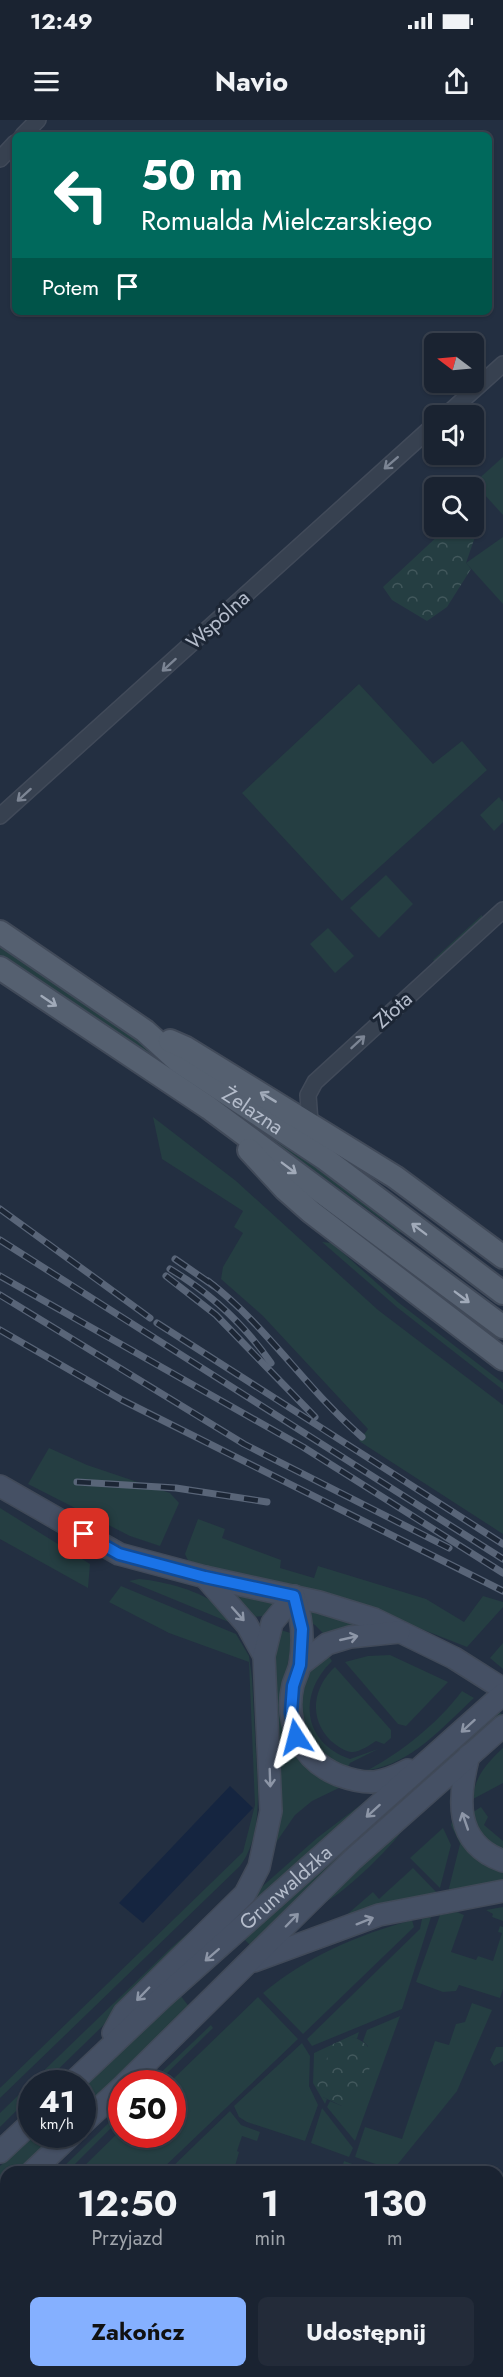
<!DOCTYPE html>
<html lang="pl">
<meta charset="utf-8">
<style>
body{margin:0;font-family:Jost,sans-serif;background:#232b39;color:#f1f3f6;height:100vh;display:flex;flex-direction:column;font-size:22px;white-space:nowrap}
*{box-sizing:border-box;margin:0}
p{font-size:20px;color:#9fa4ab}
.icon{flex:none;width:33px;height:33px;fill:none;stroke:currentColor;stroke-width:2;stroke-linecap:round;stroke-linejoin:round}
.map{position:relative;flex:1;overflow:hidden}
.panel{position:absolute;left:0px;top:2046px;width:504px;height:212px;display:flex;flex-direction:column;background:#1a2331;border-radius:18px 18px 0 0;box-shadow:0 2px 4px #0004,0 0 0 2px #38404d}
.panel>*{flex:none}
.guide{position:absolute;left:12px;top:12px;width:480px;height:183px;border-radius:9px;box-shadow:0 2px 4px #0004,0 0 0 2px #38404d;background:#00695c;color:#fff;overflow:hidden}
.needle{width:39px;rotate:286deg}
.controls{position:absolute;left:424px;top:213px;display:grid;gap:12px}
.controls a{display:grid;place-items:center;width:60px;height:60px;border-radius:9px;background:#1a2331;box-shadow:0 2px 4px #0004,0 0 0 2px #38404d;font-size:30px}
.speed{position:absolute;left:18px;top:1950px;display:flex;gap:12px;font-size:30px;font-weight:700;text-align:center}
.speed>*{display:grid;place-content:center;width:78px;height:78px;border-radius:50%;background:#1a2331;box-shadow:0 2px 4px #0004,0 0 0 2px #38404d;line-height:1}
.speed small{font-size:15px;font-weight:400}
.speed .limit{border:9px solid #d22;background:#fff;color:#111}
.pin{position:absolute;display:grid;place-items:center;width:51px;height:51px;color:#fff;margin:-26px;border-radius:12px;box-shadow:0 3px 9px #0006}
.me{position:absolute;width:66px;margin:-33px;rotate:351deg;stroke-linejoin:round;filter:drop-shadow(0 0 4px #0008)}
.turn{display:flex;align-items:center;gap:21px;height:126px;padding:0 30px;font-size:27px}
.turn .icon{width:78px;height:78px;stroke-width:2.5}
.turn b{display:block;font-size:42px;line-height:51px}
.then{display:flex;align-items:center;height:57px;padding:0 30px;background:#0003;gap:12px;font-size:22px}
.eta{display:flex;justify-content:space-evenly;align-items:center;height:102px;text-align:center}
.eta b{font-size:36px;font-weight:700;line-height:42px}
.primary-button{display:flex;gap:12px;margin-top:auto;padding:12px 30px}
.primary-button a{flex:1;height:69px;border-radius:9px;background:#85b0ff;color:#111;font-size:24px;font-weight:700;line-height:69px;text-align:center}
.primary-button a+a{background:#232b39;color:#f1f3f6}
.status{display:flex;justify-content:space-between;align-items:center;height:42px;padding:0 30px;background:#1a2331;direction:ltr}
.status svg{height:16px;fill:currentColor}
header{display:flex;justify-content:space-between;align-items:center;height:78px;padding:0 30px;background:#1a2331;font-size:27px;font-weight:700}
.map>svg:first-child{display:block}
.green{fill:#253e42}
.forest{fill:url(#forest-crowns)}
.water{fill:#152540}
.lines{fill:none;stroke-linecap:round;stroke-linejoin:round}
.street-casing{stroke:#414a59;stroke-width:18}
.secondary-casing{stroke:#414a59;stroke-width:24}
.primary-casing{stroke:#414a59;stroke-width:26}
.street{stroke:#374150;stroke-width:15}
.secondary{stroke:#455064;stroke-width:21}
.primary{stroke:#556070;stroke-width:22}
.rail-casing{stroke:#596578;stroke-width:7}
.rail{stroke:#1c2635;stroke-width:4.5;stroke-dasharray:14;stroke-linecap:butt}
.oneway{stroke:#7c8594}
.oneway2{stroke:#a1aab9}
.oneway3{stroke:#8d96a7}
.route-casing{stroke:#114b97;stroke-width:15}
.route{stroke:#1a73e8;stroke-width:10}
.labels{text-anchor:middle;dominant-baseline:central;stroke-width:6;stroke-linejoin:round;paint-order:stroke}
.street-label{font-size:21px;fill:#b4bccb;stroke:#1c2635}
</style>
<div class="status"><b>12:49</b><svg viewBox="0 0 49 12"><path d="M0 12V9h3v3zM5 12V6h3v6zM10 12V3h3v9zM15 12V0h3v12zM26 1h20v11H26zM47 4h2v5h-2z"/></svg></div>
<header><svg class="icon" aria-label="menu" viewBox="0 0 24 24"><path d="M4 6h16M4 12h16M4 18h16"/></svg>Navio<svg class="icon" aria-label="share" viewBox="0 0 24 24"><path d="M12 15V3M7 8l5-5 5 5M5 13v7h14v-7"/></svg></header>
<div class="map">
<svg width="503" height="2257" viewBox="0 0 503 2257">
<defs>
<pattern id="forest-crowns" width="20" height="18" patternUnits="userSpaceOnUse" patternTransform="scale(1.5)"><rect width="20" height="18" fill="#253e42"/><path d="M2 6a3 3 0 1 1 6 0M12 15a3 3 0 1 1 6 0" fill="none" stroke="#42585c"/></pattern>
</defs>
<rect width="100%" height="100%" fill="#232f41"/>
<g class="green">
<polygon points="503,337 503,395 474,363"/>
<polygon points="503,417 503,484 466,443"/>
<polygon points="359,564 433,644 462,621 487,650 342,781 242,673"/>
<polygon points="499,677 503,682 503,702 494,711 480,695"/>
<polygon points="386,755 413,784 379,818 350,788"/>
<polygon points="482,795 482,801 436,843 433,840"/>
<polygon points="328,808 354,836 335,853 310,824"/>
<polygon points="0,824 403,1108 400,1113 304,1043 0,837"/>
<polygon points="153,997 236,1061 378,1190 503,1285 503,1414 359,1321 368,1309 263,1196 221,1159 223,1147 243,1113 234,1107 243,1091 162,1039"/>
<polygon points="322,1122 332,1123 399,1183 503,1263 503,1270 398,1188"/>
<polygon points="49,1328 87,1345 170,1373 179,1383 160,1426 130,1416 28,1364"/>
<polygon points="0,1388 90,1444 88,1468 0,1419"/>
<polygon points="198,1399 225,1409 222,1418 281,1440 280,1448 314,1458 318,1446 426,1479 464,1502 483,1476 503,1482 503,1487 467,1527 363,1486 189,1443 185,1434"/>
<path d="M139,1459C163,1461 202,1471 220,1487C226,1493 231,1499 236,1505L129,1461Z"/>
<path d="M121,1466L236,1514L249,1536L252,1558L258,1671C258,1696 256,1725 240,1746L0,1978V1968L243,1732L255,1685L249,1542L169,1513L109,1482Z"/>
<polygon points="231,1473 272,1482 273,1483 265,1496 250,1497"/>
<polygon points="308,1490 359,1505 360,1506 327,1517 315,1505 310,1503"/>
<polygon points="277,1509 294,1514 283,1566 314,1653 341,1667 312,1681 295,1695 275,1724 279,1700 274,1531"/>
<polygon points="503,1523 503,1549 490,1538"/>
<path d="M327,1534L332,1541C298,1574 302,1622 350,1639L378,1629L350,1643L348,1647C310,1637 291,1594 306,1558C311,1548 319,1541 327,1534Z"/>
<polygon points="390,1535 448,1562 406,1606 398,1604 345,1542 368,1536"/>
<path d="M335,1547L391,1610V1618L384,1624L376,1621C370,1625 358,1633 351,1632C344,1631 336,1625 331,1621C308,1598 313,1567 335,1547Z"/>
<path d="M462,1571L474,1578C444,1606 410,1645 368,1650C402,1632 438,1603 462,1571Z"/>
<polygon points="497,1591 502,1594 393,1691 253,1828 243,1818"/>
<path d="M503,1628V1663L473,1679C474,1657 487,1643 503,1628Z"/>
<polygon points="380,1670 230,1807 223,1801 317,1718"/>
<path d="M481,1687L488,1697L484,1705L503,1721V1731C487,1722 477,1710 473,1692Z"/>
<path d="M453,1699C462,1726 477,1742 503,1753V1764L450,1773L449,1768L460,1724L451,1705Z"/>
<path d="M406,1705C397,1722 339,1779 322,1783Z"/>
<polygon points="443,1708 451,1725 440,1768 410,1738"/>
<polygon points="413,1748 438,1774 343,1798 373,1772 379,1779"/>
<polygon points="503,1787 503,1801 492,1797 493,1794 486,1790"/>
<polygon points="457,1792 464,1795 451,1832 476,1840 478,1836 493,1841 502,1813 498,1812 500,1806 503,1807 503,1869 500,1878 459,1865 456,1871 443,1872 416,1862 440,1795"/>
<polygon points="431,1797 402,1889 312,1926 307,1919 420,1809 422,1799"/>
<path d="M412,1800L414,1807L303,1914L263,1873C308,1836 357,1815 412,1800Z"/>
<polygon points="201,1802 152,1858 44,1963 32,1964 31,1976 0,2007 0,1993 172,1827"/>
<polygon points="180,1875 190,1888 83,1991 83,1966"/>
<polygon points="258,1877 298,1919 159,2052 78,2052 121,2010 122,2014 172,2014 172,1964 169,1963"/>
<polygon points="472,1883 492,1890 457,1971 393,2050 355,2037 365,2007 402,2019 435,1921 449,1925 456,1904 465,1902"/>
<polygon points="400,1896 355,2021 327,1987 330,1981 342,1986 368,1926 363,1921 367,1910"/>
<polygon points="211,1905 213,1908 157,1963 150,1963"/>
<polygon points="359,1912 357,1919 352,1917 323,1977 327,1979 325,1984 313,1963 314,1933"/>
<polygon points="302,1923 310,1936 309,1966 318,1985 305,2021 247,2002 239,1997 234,1986"/>
<polygon points="496,1927 503,1927 503,1941 494,1946 490,1940"/>
<polygon points="322,1988 353,2028 349,2037 311,2023"/>
<polygon points="121,1991 121,1998 67,2052 58,2052"/>
<polygon points="230,1991 241,2005 260,2012 257,2021 242,2016 237,2031 239,2032 235,2046 250,2052 167,2052"/>
<polygon points="33,2015 58,2015 17,2052 6,2052 6,2062 0,2067 0,2046"/>
<polygon points="344,2041 374,2052 344,2052 341,2051"/>
<polygon points="6,2123 6,2196 0,2202 0,2129"/>
<polygon points="498,2208 503,2213 503,2244 498,2238"/>
<polygon points="60,2252 196,2252 190,2257 77,2257"/>
<polygon points="388,2252 411,2252 416,2257 382,2257"/>
</g>
<g class="forest">
<polygon points="458,406 471,407 477,411 466,443 471,449 447,487 427,501 392,480 383,467 440,414"/>
<path d="M352,1917C387,1927 365,1960 355,1983L342,1986L323,1977L316,1964L333,1924Z"/>
</g>
<polygon class="water" points="230,1666 253,1688 143,1803 119,1783"/>
<g class="lines">
<defs>
<g id="street">
<polyline points="23,15 38,0"/>
<polyline points="0,39 15,23"/>
<polyline points="445,296 503,244"/>
<polyline points="0,696 435,304"/>
<polyline points="310,1002 308,975 315,962 503,790"/>
</g>
<g id="secondary">
<polyline points="0,1366 119,1434 205,1457 319,1482 374,1499 454,1538 503,1569"/>
<polyline points="205,1457 247,1505 264,1536"/>
<path d="M294,1476C302,1497 304,1521 300,1544C299,1551 295,1558 293,1565C284,1603 302,1640 338,1655C368,1666 381,1664 408,1650"/>
<polyline points="300,1545 327,1524 350,1517 399,1512"/>
<path d="M469,1635C458,1677 453,1723 503,1741"/>
<polyline points="254,1841 379,1795 503,1771"/>
<polyline points="113,1913 124,1893 245,1774 259,1747 271,1691 264,1536 272,1503 294,1476"/>
<path id="s1" d="M71,1964L163,1877L503,1574"/>
<polyline points="125,1964 353,1739 503,1606"/>
<polyline points="82,2004 122,1967"/>
<polyline points="0,2032 32,2002"/>
<polyline points="32,2052 72,2014"/>
<polyline points="0,2080 6,2075"/>
</g>
<g id="primary">
<path id="s2" d="M0,812L145,911L178,941L324,1038L503,1173"/>
<polyline points="0,848 209,988 503,1207"/>
<polyline points="170,921 186,928 395,1057 503,1137"/>
<polyline points="249,1030 285,1069 311,1092 503,1239"/>
</g>
</defs>
<use href="#street" class="street-casing"/>
<use href="#secondary" class="secondary-casing"/>
<use href="#primary" class="primary-casing"/>
<use href="#street" class="street"/>
<use href="#secondary" class="secondary"/>
<use href="#primary" class="primary"/>
<defs>
<g id="rail">
<polyline points="0,1089 150,1198"/>
<polyline points="0,1120 503,1439"/>
<polyline points="175,1139 214,1166"/>
<path d="M170,1149C210,1173 244,1204 271,1243"/>
<polyline points="0,1156 303,1327 503,1453"/>
<polyline points="166,1156 216,1195 315,1297"/>
<path d="M208,1161C266,1205 306,1269 362,1317"/>
<polyline points="0,1175 244,1324 449,1428"/>
<polyline points="157,1203 503,1424"/>
<polyline points="0,1210 122,1280 503,1471"/>
<polyline points="77,1362 176,1368 267,1382"/>
</g>
</defs>
<use href="#rail" class="rail-casing"/>
<use href="#rail" class="rail"/>
</g>
<defs><path id="oneway-shaft" d="M-6 0H5M1.5-3L5.5 0L1.5 3" fill="none" stroke-width="1.6" stroke-linecap="round" stroke-linejoin="round" transform="scale(1.5)"/></defs>
<g class="oneway">
<use href="#oneway-shaft" transform="translate(391 343) rotate(139)"/>
<use href="#oneway-shaft" transform="translate(169 545) rotate(138)"/>
<use href="#oneway-shaft" transform="translate(24 675) rotate(138)"/>
<use href="#oneway-shaft" transform="translate(358 922) rotate(-43)"/>
</g>
<g class="oneway2">
<use href="#oneway-shaft" transform="translate(49 881) rotate(34)"/>
<use href="#oneway-shaft" transform="translate(268 977) rotate(-149)"/>
<use href="#oneway-shaft" transform="translate(289 1048) rotate(37)"/>
<use href="#oneway-shaft" transform="translate(419 1109) rotate(-143)"/>
<use href="#oneway-shaft" transform="translate(462 1177) rotate(37)"/>
</g>
<g class="oneway3">
<use href="#oneway-shaft" transform="translate(238 1494) rotate(48)"/>
<use href="#oneway-shaft" transform="translate(349 1518) rotate(-13)"/>
<use href="#oneway-shaft" transform="translate(468 1606) rotate(138)"/>
<use href="#oneway-shaft" transform="translate(270 1658) rotate(88)"/>
<use href="#oneway-shaft" transform="translate(373 1691) rotate(138)"/>
<use href="#oneway-shaft" transform="translate(465 1701) rotate(-109)"/>
<use href="#oneway-shaft" transform="translate(292 1800) rotate(-46)"/>
<use href="#oneway-shaft" transform="translate(365 1801) rotate(-22)"/>
<use href="#oneway-shaft" transform="translate(212 1835) rotate(139)"/>
<use href="#oneway-shaft" transform="translate(143 1874) rotate(134)"/>
</g>
<g class="lines">
<defs>
<polyline id="route" points="84,1414 119,1434 205,1457 294,1476 302,1509 300,1545 293,1566 291,1593 296,1617"/>
</defs>
<use href="#route" class="route-casing"/>
<use href="#route" class="route"/>
</g>
<g class="labels">
<g class="street-label">
<text transform="translate(218 500) rotate(-42)">Wspólna</text>
<text transform="translate(393 890) rotate(-42)">Złota</text>
<text stroke="none"><textPath href="#s2" startOffset="310">Żelazna</textPath></text>
<text stroke="none"><textPath href="#s1" startOffset="291">Grunwaldzka</textPath></text>
</g>
</g>
</svg>
<div class="controls">
<a><svg class="needle" viewBox="-14 -14 28 28"><path d="M0-13l5 13h-10z" fill="#e53935"/><path d="M0 13l5-13h-10z" fill="#9fa4ab"/></svg></a>
<a><svg class="icon" aria-label="sound" viewBox="0 0 24 24"><path d="M4 9h4l5-4v14l-5-4H4zM17 9q2 3 0 6"/></svg></a>
<a><svg class="icon" aria-label="search" viewBox="0 0 24 24"><circle cx="10" cy="10" r="6"/><path d="M15 15l6 6"/></svg></a>
</div>
<div class="speed"><div>41<small>km/h</small></div><div class="limit">50</div></div>
<div class="pin" style="left:84px;top:1414px;background:#d93025"><svg class="icon" aria-label="arrive" viewBox="0 0 24 24"><path d="M6 21V4h12l-3 4 3 4H6"/></svg></div>
<svg class="me" style="left:296px;top:1617px" viewBox="-20 -20 40 40"><path d="M0-17L14 15 0 8-14 15z" fill="#1a73e8" stroke="#fff" stroke-width="4"/></svg>
<div class="guide">
<div class="turn"><svg class="icon" aria-label="left" viewBox="0 0 24 24"><path d="M17 20v-9H6M10 6l-5 5 5 5"/></svg><div><b>50 m</b>Romualda Mielczarskiego</div></div>
<div class="then">Potem<svg class="icon" aria-label="arrive" viewBox="0 0 24 24"><path d="M6 21V4h12l-3 4 3 4H6"/></svg></div>
</div>
<section class="panel">
<div class="eta">
<div><b>12:50</b><p>Przyjazd</p></div>
<div><b>1</b><p>min</p></div>
<div><b>130</b><p>m</p></div>
</div>
<div class="primary-button"><a>Zakończ</a><a>Udostępnij</a></div>
</section>
</div>
